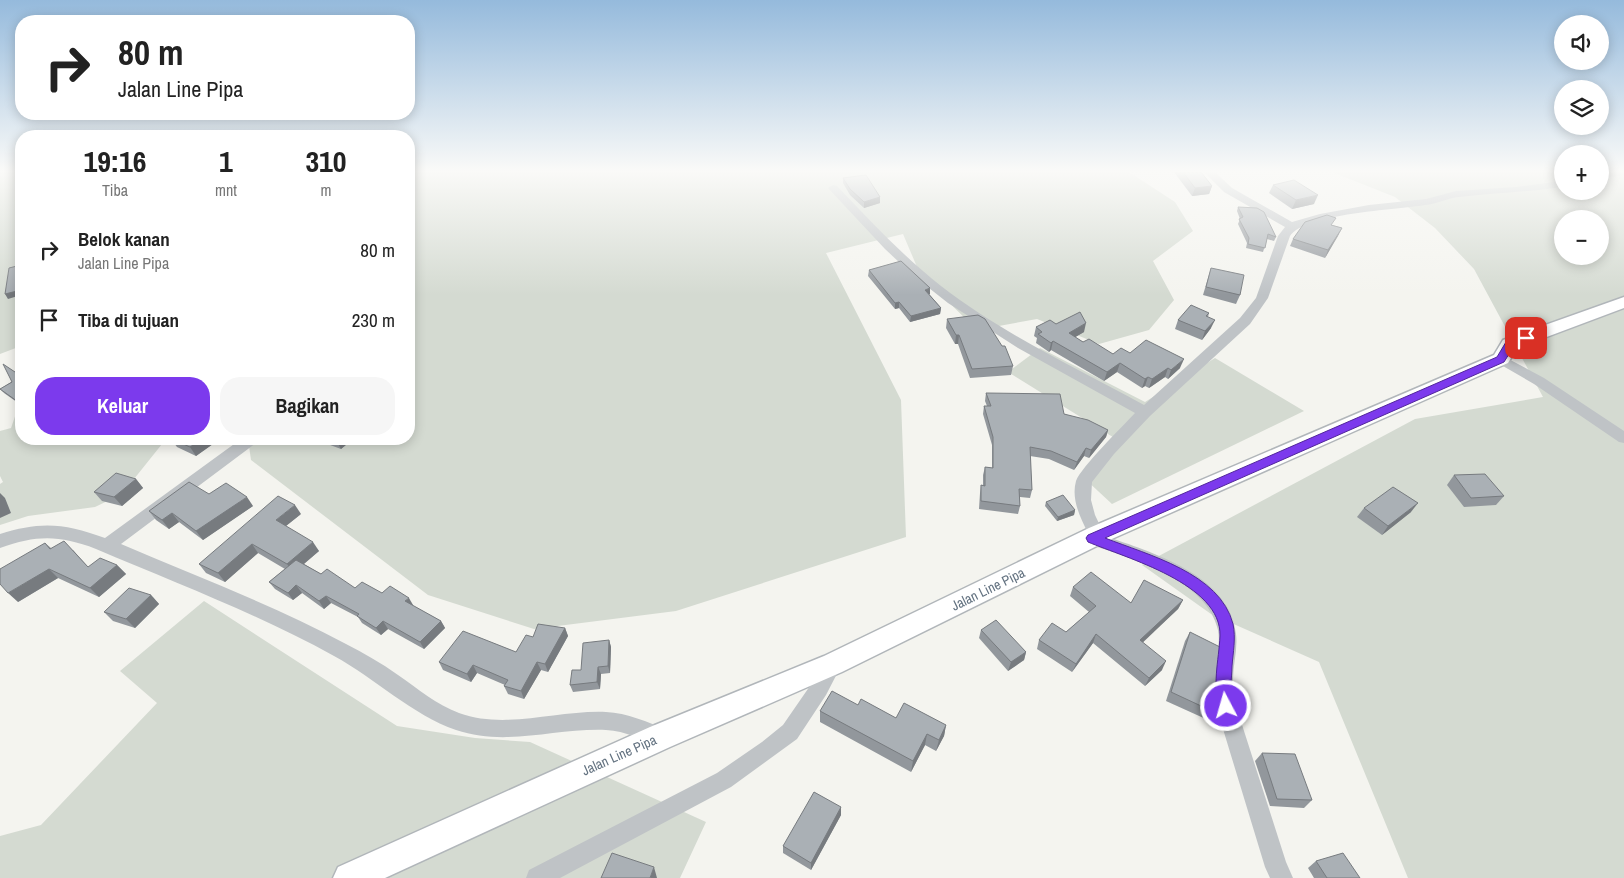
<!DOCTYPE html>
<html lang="id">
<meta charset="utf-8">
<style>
body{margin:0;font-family:"Archivo Narrow",sans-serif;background:#f6f6f6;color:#222;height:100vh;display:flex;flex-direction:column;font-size:19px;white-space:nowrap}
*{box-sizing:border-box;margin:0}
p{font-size:16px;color:#767676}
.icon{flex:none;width:28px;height:28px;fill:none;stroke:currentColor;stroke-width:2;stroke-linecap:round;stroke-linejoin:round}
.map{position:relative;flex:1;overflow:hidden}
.side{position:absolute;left:15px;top:130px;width:400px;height:315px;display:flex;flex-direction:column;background:#fff;border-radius:20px;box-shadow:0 2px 12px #0003}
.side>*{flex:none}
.banner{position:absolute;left:15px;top:15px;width:400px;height:105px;border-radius:20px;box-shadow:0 2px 12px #0003;background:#fff;color:#222;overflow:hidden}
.controls{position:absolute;left:1554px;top:15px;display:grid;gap:10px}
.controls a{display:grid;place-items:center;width:55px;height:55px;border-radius:50%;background:#fff;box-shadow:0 2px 12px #0003;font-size:25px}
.pin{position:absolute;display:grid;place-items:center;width:42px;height:42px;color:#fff;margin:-21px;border-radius:10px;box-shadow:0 2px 8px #0006}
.me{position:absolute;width:55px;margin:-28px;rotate:354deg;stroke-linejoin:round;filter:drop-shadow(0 0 4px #0008)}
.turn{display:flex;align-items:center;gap:18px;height:105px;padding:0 20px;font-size:22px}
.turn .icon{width:65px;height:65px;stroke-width:2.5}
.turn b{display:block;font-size:35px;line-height:42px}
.eta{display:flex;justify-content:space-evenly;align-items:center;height:85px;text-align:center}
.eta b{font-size:30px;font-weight:700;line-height:35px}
.action{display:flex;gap:10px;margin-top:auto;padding:10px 20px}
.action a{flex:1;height:58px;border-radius:20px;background:#7c3aed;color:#fff;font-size:20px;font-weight:700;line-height:58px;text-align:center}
.action a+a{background:#f6f6f6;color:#222}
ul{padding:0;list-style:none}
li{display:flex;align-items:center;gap:15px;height:70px;padding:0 20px}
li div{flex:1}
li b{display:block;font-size:19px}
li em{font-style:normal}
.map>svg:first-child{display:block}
.green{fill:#d4dad1;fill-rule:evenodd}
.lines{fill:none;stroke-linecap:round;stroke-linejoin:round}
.secondary-casing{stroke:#b1b6ba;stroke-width:3}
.minor{fill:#bfc3c6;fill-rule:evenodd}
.secondary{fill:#fff;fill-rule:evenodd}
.wall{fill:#92979c}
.shaded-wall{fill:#777b7f}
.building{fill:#aab0b5;stroke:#777b7f}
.route{fill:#7c3aed;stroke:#51269a}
.labels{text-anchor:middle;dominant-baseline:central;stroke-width:5;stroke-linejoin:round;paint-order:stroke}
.street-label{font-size:14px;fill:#637280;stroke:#fff}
</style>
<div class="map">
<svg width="1624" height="878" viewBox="0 0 1624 878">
<rect width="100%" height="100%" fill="#f4f4ef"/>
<g class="green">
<polygon points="0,172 21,172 21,346 0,354"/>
<polygon points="409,172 1129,172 1175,202 1193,231 1153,261 1174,300 1149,330 1099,344 1037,319 977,330 920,274 903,234 826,253 901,400 906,537 676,611 534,629 428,595 251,460 248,439 409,439"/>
<path d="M1332,172H1562V191H1600V172H1624V878H1408L1319,662L1211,614L1142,565L1415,419L1543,397L1474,269L1435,228L1395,197ZM1562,219H1600V256H1562Z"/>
<polygon points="1040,348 1145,402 1215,358 1304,411 1112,504 1084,478 1116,439 1008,372"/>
<polygon points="21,399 21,439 166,439 122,494 95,507 28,516 0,525 0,484 3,482 0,476 0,431 11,428"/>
<polygon points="204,601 397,726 475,738 530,742 706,822 680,878 0,878 0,836 41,825 157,703 120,671"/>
</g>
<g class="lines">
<defs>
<polygon id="secondary" points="1624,297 1624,308 1517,348 1508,363 1105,542 842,672 670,747 385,878 333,878 338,867 650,727 824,656 1089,528 1494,355 1503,340"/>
</defs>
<use href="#secondary" class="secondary-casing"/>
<g class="minor">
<path d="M1204,172H1215L1232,188L1292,222L1320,214L1369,205L1426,199L1456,191L1516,187L1562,181V187C1528,192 1493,193 1459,197C1448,198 1437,204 1425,205C1396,210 1306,213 1290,236L1268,298L1250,324L1150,416L1114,454L1092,482L1091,500L1095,515L1105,536C1151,552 1230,575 1236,634C1238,649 1233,664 1233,679C1232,688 1234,697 1236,706L1286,862L1293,878H1270L1265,867L1216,706C1215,696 1213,686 1214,676C1215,661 1221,645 1218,630C1207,579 1129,558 1086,543L1084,538L1088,533C1080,517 1071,499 1076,481C1081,467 1123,426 1135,413L1018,348L948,303L915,277L885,249L828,188L833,185L837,186C870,221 903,256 941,286C1003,334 1075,367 1144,405L1240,318L1256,298L1278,236L1285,227L1224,192Z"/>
<polygon points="1624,172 1624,175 1600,179 1600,173"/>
<polygon points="1501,355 1544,378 1624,431 1624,443 1619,442 1534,384 1496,362 1494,359 1496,356"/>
<path d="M241,439H258L256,443L121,544C196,576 273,605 346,644C364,653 381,663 398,675C417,688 437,705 459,713C506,730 557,710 606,712C627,713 648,722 667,730L670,737L667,744L660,746C642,740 626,731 606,730C555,728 506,747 456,730C412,715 375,678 334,656C258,614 176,583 96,549C59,535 37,535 0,548V534C40,521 65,523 105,538Z"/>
<polygon points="833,656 840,658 842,664 826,695 797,739 731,787 560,878 526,878 529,870 717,773 762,742 783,725 812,683 826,658"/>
</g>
<use href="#secondary" class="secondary"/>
</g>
<g class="wall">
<polygon points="1174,172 1201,172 1212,186 1209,194 1192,196"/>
<polygon points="843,178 880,203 864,208 850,195 843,183"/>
<polygon points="1273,185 1314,204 1292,209 1269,193"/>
<polygon points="1238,207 1276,237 1274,241 1267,239 1263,252 1246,248 1247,243 1238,224 1240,219 1237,211"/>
<polygon points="1332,225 1342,228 1325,258 1290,246 1293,239"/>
<polygon points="1211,268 1240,295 1236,304 1203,295"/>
<polygon points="869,270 930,294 929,294 941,308 940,314 910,322 899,308 895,309 868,276"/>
<polygon points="1209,313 1208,317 1211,328 1202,340 1175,329 1178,320"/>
<polygon points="947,319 1013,366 1011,375 970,378 958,344 955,344 946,328"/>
<polygon points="1056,324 1084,332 1075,337 1083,342 1113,354 1130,353 1180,368 1168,379 1165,377 1149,388 1145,386 1142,388 1117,372 1104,381 1051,350 1049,352 1036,343 1037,338 1034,336 1036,327"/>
<polygon points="21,376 21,405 4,393 0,389"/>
<polygon points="986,393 1064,414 1108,430 1106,437 1089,458 1084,456 1074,470 1049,459 1030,456 1032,490 1030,498 1020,497 1020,506 1018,514 979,509 980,493 981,485 983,485 983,475 985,467 992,468 992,445 983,414 984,406 987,406 985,401"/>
<polygon points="171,439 220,439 196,456 177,447"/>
<polygon points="320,439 353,439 341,449 322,442"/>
<polygon points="1454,475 1504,496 1496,505 1464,507 1447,485"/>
<polygon points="136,479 143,488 122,506 102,501 94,492"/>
<polygon points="209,494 253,506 203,540 179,522 169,529 156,520 149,511"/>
<polygon points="1046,502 1075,510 1074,515 1057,521 1045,506"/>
<polygon points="1364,508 1411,512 1382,535 1357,517"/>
<polygon points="301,514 286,526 319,551 304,564 321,574 355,588 382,593 413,605 413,606 441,621 445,628 424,649 388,629 381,635 362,623 358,617 331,603 324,609 302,593 293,600 275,589 269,582 285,569 258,553 225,582 206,573 199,564"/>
<polygon points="45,543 51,548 73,550 88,567 117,565 126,574 99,597 58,578 18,602"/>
<polygon points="1073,587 1131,603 1183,600 1178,609 1142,642 1162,670 1145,686 1093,643 1072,672 1037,649 1039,640 1066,632 1089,612 1070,596"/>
<polygon points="151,595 159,604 135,628 113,621 104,612"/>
<polygon points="565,628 568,636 548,672 541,670 524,699 508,694 504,686 505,685 477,673 471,682 443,670 439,662 516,652 533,637"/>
<polygon points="981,630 1026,652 1024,660 1008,671 979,638"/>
<polygon points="1190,632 1216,687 1214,712 1208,720 1166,701 1185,641"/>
<polygon points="609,640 611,647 610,673 601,674 600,689 573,692 570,685 581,670"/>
<polygon points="858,705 896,718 946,725 944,736 936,751 925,745 911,772 820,722 820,711"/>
<polygon points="1262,753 1312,800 1304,808 1270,806 1255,761"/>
<polygon points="841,807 841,815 811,870 783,853 783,846"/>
<polygon points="1316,861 1360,878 1314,878 1308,868"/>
</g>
<g class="shaded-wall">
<polygon points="1212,186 1209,194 1192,196 1195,188"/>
<polygon points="1318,195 1314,204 1292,209 1296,200"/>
<polygon points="880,197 880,203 864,208 864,202"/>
<polygon points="1342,228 1338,236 1325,258 1328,250"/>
<polygon points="930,288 930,294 924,295 925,290"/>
<polygon points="21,289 21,295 8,299 5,294"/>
<polygon points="899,302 899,308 895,309 895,303"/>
<polygon points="941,308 940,314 910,322 911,316"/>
<polygon points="1215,320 1211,328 1202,340 1205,331"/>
<polygon points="1086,323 1084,332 1067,342 1069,333"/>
<polygon points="956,335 959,335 958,344 955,344"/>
<polygon points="1053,341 1051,350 1049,352 1051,343"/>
<polygon points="1184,359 1180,368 1168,379 1171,370"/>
<polygon points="1120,363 1117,372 1104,381 1107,372"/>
<polygon points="1168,368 1165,377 1149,388 1152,379"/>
<polygon points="1148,377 1145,386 1142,388 1145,379"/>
<polygon points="1108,430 1106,437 1089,458 1091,450"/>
<polygon points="202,439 220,439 196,456 190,447"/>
<polygon points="338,439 353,439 341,449 336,440"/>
<polygon points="1086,448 1084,456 1074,470 1077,462"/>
<polygon points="136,479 143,488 122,506 114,497"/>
<polygon points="0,493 5,498 11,513 0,518"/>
<polygon points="247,497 253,506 203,540 196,531"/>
<polygon points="1418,503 1411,512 1382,535 1388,526"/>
<polygon points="295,505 301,514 282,529 276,520"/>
<polygon points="1075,510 1074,515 1057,521 1058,517"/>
<polygon points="172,513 179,522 169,529 162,520"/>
<polygon points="313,542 319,551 293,573 287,564"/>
<polygon points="252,544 258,553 225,582 218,573"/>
<polygon points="117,565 126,574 99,597 90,588"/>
<polygon points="49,569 58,578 18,602 8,593"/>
<polygon points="296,585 302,593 293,600 288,593"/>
<polygon points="151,595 159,604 135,628 126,619"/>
<polygon points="326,596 331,603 324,609 319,601"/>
<polygon points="409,598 413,605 409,609 405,601"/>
<polygon points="1183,600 1178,609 1136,649 1140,640"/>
<polygon points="383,621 388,629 381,635 376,628"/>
<polygon points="441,621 445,628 424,649 420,642"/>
<polygon points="565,628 568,636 548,672 545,664"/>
<polygon points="1096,634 1093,643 1072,672 1076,664"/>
<polygon points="609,640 611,647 610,673 608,666"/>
<polygon points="1026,652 1024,660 1008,671 1011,662"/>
<polygon points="1166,661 1162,670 1145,686 1149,678"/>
<polygon points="537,662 541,670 524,699 521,691"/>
<polygon points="473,665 477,673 471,682 467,674"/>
<polygon points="598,667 601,674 600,689 597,682"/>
<polygon points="946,725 944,736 936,751 939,740"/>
<polygon points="927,734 925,745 911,772 913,761"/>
<polygon points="841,807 841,815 811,870 811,863"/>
<polygon points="654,867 657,878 650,878"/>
</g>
<g class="building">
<polygon points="1183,172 1201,172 1212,186 1195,188"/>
<polygon points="866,175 880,197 864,202 850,189 843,178"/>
<polygon points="1294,180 1318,195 1296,200 1273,185"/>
<polygon points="1238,207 1257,208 1264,212 1276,237 1268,234 1265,248 1248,244 1249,238 1239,219 1243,217"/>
<polygon points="1327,215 1336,218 1331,225 1342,228 1328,250 1293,239 1305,222"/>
<polygon points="901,261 930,288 925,290 941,308 911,316 899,302 895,303 869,270"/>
<polygon points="21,265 21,290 5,294 9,268"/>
<polygon points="1211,268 1244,275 1240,295 1206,287"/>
<polygon points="1191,305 1209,313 1206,316 1215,320 1205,331 1178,320"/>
<polygon points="1080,312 1086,323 1069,333 1083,342 1089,339 1113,354 1121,348 1130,353 1146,340 1184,359 1171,370 1168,368 1152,379 1148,377 1145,379 1120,363 1107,372 1053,341 1051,343 1038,334 1042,332 1036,327 1050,320 1056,324"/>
<polygon points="978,315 985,319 1002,346 1005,346 1013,366 972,369 959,335 956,335 947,319"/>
<polygon points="3,364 21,376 21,404 0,389 12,382"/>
<polygon points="986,393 1060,394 1064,414 1088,420 1108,430 1091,450 1086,448 1077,462 1051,451 1030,447 1032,490 1019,489 1020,506 981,501 981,485 985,486 985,467 993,468 993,437 984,406 991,406"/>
<polygon points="172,439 202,439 190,447"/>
<polygon points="116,473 136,479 114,497 94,492"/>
<polygon points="1485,474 1504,496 1471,498 1454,475"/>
<polygon points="189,482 209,494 226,483 247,497 196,531 172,513 162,520 149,511"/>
<polygon points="1393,487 1418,503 1388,526 1364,508"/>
<polygon points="1063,495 1075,510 1058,517 1046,502"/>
<polygon points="278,496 295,505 276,520 313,542 287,564 252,544 218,573 199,564"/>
<polygon points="64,541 88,567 100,558 117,565 90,588 49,569 8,593 0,584 0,569 45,543 50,549"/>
<polygon points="296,560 321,574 327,569 355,588 362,582 382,593 390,586 409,598 405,601 441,621 420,642 383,621 376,628 357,616 359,614 326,596 319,601 296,585 288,593 269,582"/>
<polygon points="1091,572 1131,603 1144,580 1183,600 1140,640 1166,661 1149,678 1096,634 1076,664 1039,640 1052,623 1066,632 1096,606 1073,587"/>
<polygon points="129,588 151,595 126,619 104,612"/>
<polygon points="996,620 1026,652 1011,662 981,630"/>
<polygon points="538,624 565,628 545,664 537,662 521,691 504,686 508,680 473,665 467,674 439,662 463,631 516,652 526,635 533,637"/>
<polygon points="1190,632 1220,647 1216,687 1218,688 1219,693 1214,712 1171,692"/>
<polygon points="609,640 608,666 598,667 597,682 570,685 572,670 581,670 583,643"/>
<polygon points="832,691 858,705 861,699 896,718 904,703 946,725 939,740 927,734 913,761 820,711"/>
<polygon points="1262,753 1295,754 1312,800 1277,799"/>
<polygon points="814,792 841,807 811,863 783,846"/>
<polygon points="612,853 654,867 650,878 601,878"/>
<polygon points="1343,853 1360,878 1327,878 1316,861"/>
</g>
<linearGradient id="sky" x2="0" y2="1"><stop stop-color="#95badc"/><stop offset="0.58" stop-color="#fafaf8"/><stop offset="1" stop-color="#fafaf8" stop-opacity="0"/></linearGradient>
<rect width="1624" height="295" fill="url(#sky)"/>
<path class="route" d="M1526,335L1531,338L1530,340L1514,346L1504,362L1105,538C1148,555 1220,573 1233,624C1236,638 1233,653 1232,666C1232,673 1231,679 1231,685C1231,694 1235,703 1232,711L1226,713L1221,711C1211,688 1219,660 1220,636C1222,584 1126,558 1088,542L1086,538L1088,535L1497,357L1506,342Z"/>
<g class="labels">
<g class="street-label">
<text transform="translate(988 589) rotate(-26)">Jalan Line Pipa</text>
<text transform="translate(619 755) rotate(-24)">Jalan Line Pipa</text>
</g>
</g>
</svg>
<div class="controls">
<a><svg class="icon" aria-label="sound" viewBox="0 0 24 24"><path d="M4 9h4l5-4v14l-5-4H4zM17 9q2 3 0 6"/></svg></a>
<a><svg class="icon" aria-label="layers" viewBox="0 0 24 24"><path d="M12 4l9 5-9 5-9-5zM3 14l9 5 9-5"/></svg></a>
<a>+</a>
<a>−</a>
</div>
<div class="pin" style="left:1526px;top:338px;background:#d93025"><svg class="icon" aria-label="arrive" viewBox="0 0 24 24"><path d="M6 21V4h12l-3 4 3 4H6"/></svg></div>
<svg class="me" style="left:1226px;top:706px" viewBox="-20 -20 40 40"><circle r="17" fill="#7c3aed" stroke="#fff" stroke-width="3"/><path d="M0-11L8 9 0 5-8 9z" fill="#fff"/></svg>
<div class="banner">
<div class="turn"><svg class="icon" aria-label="right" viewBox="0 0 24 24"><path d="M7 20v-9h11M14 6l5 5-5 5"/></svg><div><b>80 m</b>Jalan Line Pipa</div></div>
</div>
<section class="side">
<div class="eta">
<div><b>19:16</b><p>Tiba</p></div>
<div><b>1</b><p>mnt</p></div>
<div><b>310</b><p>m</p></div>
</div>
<ul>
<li><svg class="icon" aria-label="right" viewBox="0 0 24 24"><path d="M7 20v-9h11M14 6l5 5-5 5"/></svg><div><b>Belok kanan</b><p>Jalan Line Pipa</p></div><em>80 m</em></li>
<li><svg class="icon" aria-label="arrive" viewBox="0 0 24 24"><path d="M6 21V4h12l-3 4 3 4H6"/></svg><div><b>Tiba di tujuan</b></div><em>230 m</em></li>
</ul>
<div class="action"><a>Keluar</a><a>Bagikan</a></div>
</section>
</div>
